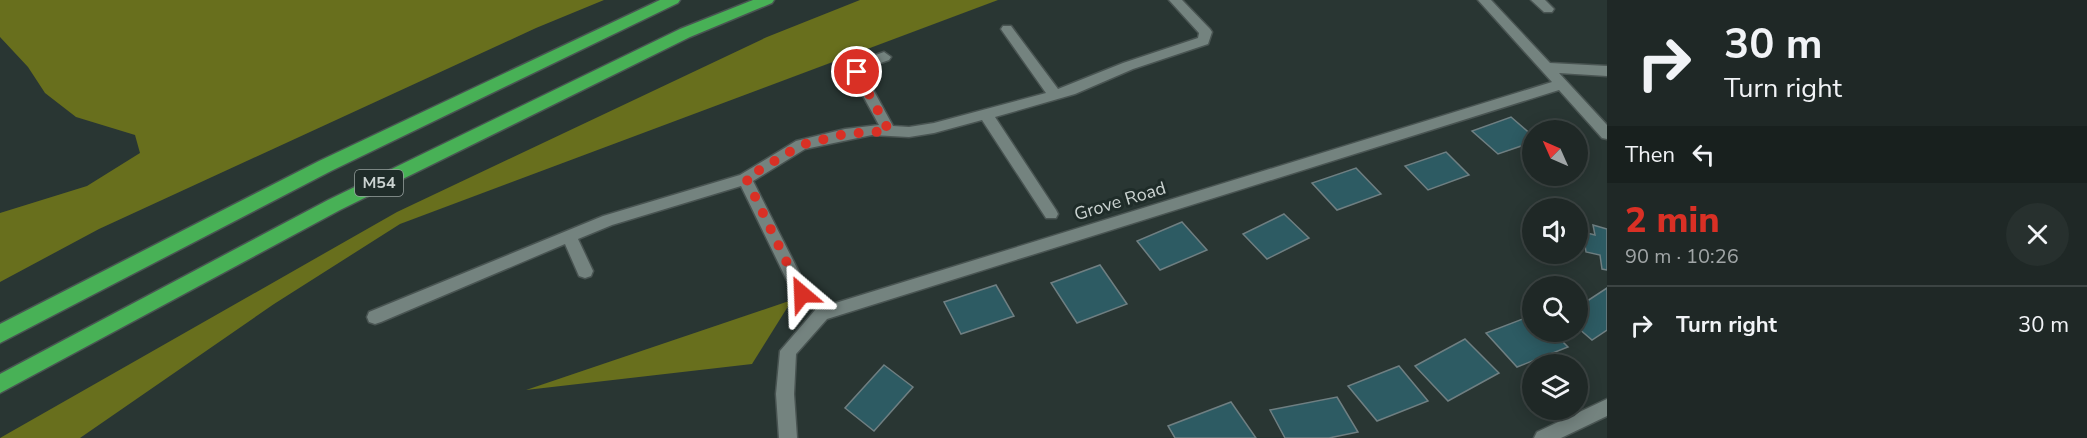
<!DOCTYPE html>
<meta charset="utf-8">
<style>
body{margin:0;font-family:"Nunito Sans",sans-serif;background:#27302e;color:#f1f3f6;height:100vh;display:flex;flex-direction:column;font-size:22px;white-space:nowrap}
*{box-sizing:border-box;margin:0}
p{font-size:20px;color:#a1a6a7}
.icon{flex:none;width:33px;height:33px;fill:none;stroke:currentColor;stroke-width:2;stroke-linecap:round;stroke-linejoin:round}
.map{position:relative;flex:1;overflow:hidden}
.details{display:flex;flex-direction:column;background:#1f2826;width:480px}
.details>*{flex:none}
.banner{background:#1f2826;color:#f1f3f6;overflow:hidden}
.needle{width:39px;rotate:315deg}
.tools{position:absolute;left:1522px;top:120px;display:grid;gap:12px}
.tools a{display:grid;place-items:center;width:66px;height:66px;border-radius:50%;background:#1f2826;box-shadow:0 3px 15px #0003,0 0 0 2px #3c4443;font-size:30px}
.pin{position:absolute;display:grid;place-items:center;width:51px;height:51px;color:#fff;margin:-26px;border:3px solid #fff;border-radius:50%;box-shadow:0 2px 6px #0007}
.me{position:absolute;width:66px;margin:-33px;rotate:334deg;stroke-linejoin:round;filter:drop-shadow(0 0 4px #0008)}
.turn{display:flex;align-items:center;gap:21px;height:126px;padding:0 18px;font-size:27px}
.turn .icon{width:78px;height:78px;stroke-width:2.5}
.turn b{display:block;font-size:42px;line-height:51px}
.then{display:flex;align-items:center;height:57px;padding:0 18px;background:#0003;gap:12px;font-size:22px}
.round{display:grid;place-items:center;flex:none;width:63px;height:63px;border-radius:32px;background:#27302e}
.summary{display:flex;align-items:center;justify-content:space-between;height:102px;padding:0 18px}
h1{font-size:36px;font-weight:800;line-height:45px;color:#d93025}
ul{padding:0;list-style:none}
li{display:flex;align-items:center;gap:18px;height:78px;padding:0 18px;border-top:2px solid #3c4443}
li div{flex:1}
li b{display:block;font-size:22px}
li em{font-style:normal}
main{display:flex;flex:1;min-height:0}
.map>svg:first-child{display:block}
.forest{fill:#686f1d}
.building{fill:#2d5b63;stroke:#6f7f82;stroke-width:1.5}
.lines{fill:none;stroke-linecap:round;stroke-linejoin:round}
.minor-casing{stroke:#495452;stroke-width:3}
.highway-casing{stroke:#495452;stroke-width:3}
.minor{fill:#74837f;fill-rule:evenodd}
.highway{fill:#48b156;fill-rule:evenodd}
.route{stroke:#d93025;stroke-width:10;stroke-dasharray:0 18}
.labels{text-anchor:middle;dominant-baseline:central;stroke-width:6;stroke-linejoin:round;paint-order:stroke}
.shield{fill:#1f2c29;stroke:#97a19f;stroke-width:1.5}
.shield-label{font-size:16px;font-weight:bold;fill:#cbd3d1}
.street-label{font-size:18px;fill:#cbd3d1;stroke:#1f2c29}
</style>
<main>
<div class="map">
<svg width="1607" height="438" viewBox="0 0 1607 438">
<rect width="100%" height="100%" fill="#293633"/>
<g class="forest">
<polygon points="0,0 604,0 536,28 99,229 0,282 0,213 87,186 140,153 135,135 76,117 45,93 28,67 0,37"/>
<polygon points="860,0 998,0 400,224 274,304 80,438 0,438 397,212 767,37"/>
<polygon points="792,300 752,364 526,390"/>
</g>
<g class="building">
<polygon points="1511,117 1533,136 1533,142 1498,154 1472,131"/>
<polygon points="1446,152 1469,175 1428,190 1405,166"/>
<polygon points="1356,168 1381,194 1337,210 1312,183"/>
<polygon points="1284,214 1309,238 1267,259 1243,234"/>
<polygon points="1182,222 1207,250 1160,270 1137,241"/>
<polygon points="1593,225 1607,229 1607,270 1602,269 1600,255 1586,252 1583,232 1595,235"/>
<polygon points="1100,265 1127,304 1077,323 1051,283"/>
<polygon points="996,285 1014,316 961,334 944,302"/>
<polygon points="1607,288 1607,330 1592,340 1578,328 1578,307"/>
<polygon points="1533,315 1533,332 1553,332 1568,347 1517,367 1486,333"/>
<polygon points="1465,339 1499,373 1448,401 1415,366"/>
<polygon points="884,365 913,387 874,431 845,408"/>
<polygon points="1399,366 1428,401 1377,421 1348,386"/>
<polygon points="1337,397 1358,432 1329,438 1285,438 1270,410"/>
<polygon points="1231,402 1256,438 1175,438 1168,426"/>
</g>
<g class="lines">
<defs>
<g id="minor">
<polygon points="1169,0 1182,0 1210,29 1212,32 1208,44 1133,69 1075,94 995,117 1056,210 1058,214 1056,218 1046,218 982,120 934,133 909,137 872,135 805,149 753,181 810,294 808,299 802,301 796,299 741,186 612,225 578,239 593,271 591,276 585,278 579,276 565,244 381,322 375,324 369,322 367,317 369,312 603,216 740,175 796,141 845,129 879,125 850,72 859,61 884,52 891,57 889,60 869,67 864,73 893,126 909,127 934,123 1046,93 1003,32 1001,29 1003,26 1011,26 1058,89 1123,63 1198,38 1199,33"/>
<polygon points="1478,0 1491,0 1550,63 1607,66 1607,76 1559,73 1607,125 1607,139 1602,138 1559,90 827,319 796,354 794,394 797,438 779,438 776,394 780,351 816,309 1552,82"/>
<polygon points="1531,0 1545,0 1554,9 1552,12 1544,12"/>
<polygon points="1607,399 1607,416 1561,438 1534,438 1537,432"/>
</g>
<g id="highway">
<polygon points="660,0 680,0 678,3 331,171 0,343 0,324 319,161"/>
<polygon points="753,0 774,0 772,3 690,37 340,210 0,393 0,374 328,200 680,29"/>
</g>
</defs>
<use href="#minor" class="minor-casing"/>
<use href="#highway" class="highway-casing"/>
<use href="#minor" class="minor"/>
<use href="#highway" class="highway"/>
</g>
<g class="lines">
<polyline class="route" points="802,294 746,178 801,145 845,134 889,131 857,72"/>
</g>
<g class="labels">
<rect class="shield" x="355" y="170" width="48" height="26" rx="4.5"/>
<g class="shield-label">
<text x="379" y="183">M54</text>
</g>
<g class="street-label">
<text transform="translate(1120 201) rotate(-17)">Grove Road</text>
</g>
</g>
</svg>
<div class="tools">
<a><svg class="needle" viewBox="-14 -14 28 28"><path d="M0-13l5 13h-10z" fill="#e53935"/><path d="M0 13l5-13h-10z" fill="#a1a6a7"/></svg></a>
<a><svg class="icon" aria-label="sound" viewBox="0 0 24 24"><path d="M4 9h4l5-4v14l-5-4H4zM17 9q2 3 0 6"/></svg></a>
<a><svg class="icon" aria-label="search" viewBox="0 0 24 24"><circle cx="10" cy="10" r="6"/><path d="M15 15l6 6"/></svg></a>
<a><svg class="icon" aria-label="layers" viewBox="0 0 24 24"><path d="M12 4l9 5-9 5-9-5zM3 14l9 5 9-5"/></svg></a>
</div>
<div class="pin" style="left:857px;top:72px;background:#d93025"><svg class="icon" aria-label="arrive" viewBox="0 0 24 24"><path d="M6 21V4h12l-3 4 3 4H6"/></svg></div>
<svg class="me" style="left:802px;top:294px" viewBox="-20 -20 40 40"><path d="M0-17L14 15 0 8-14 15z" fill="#d93025" stroke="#fff" stroke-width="4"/></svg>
</div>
<section class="details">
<div class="banner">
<div class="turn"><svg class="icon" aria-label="right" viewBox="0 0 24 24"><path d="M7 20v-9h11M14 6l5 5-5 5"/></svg><div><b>30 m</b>Turn right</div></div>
<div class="then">Then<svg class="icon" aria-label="left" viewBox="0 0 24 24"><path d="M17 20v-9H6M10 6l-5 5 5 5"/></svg></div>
</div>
<div class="summary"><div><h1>2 min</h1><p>90 m · 10:26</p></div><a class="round"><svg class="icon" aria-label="close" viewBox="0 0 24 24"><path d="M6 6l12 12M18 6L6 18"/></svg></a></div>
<ul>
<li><svg class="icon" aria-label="right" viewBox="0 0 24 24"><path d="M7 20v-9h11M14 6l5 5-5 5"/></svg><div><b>Turn right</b></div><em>30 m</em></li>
</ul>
</section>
</main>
